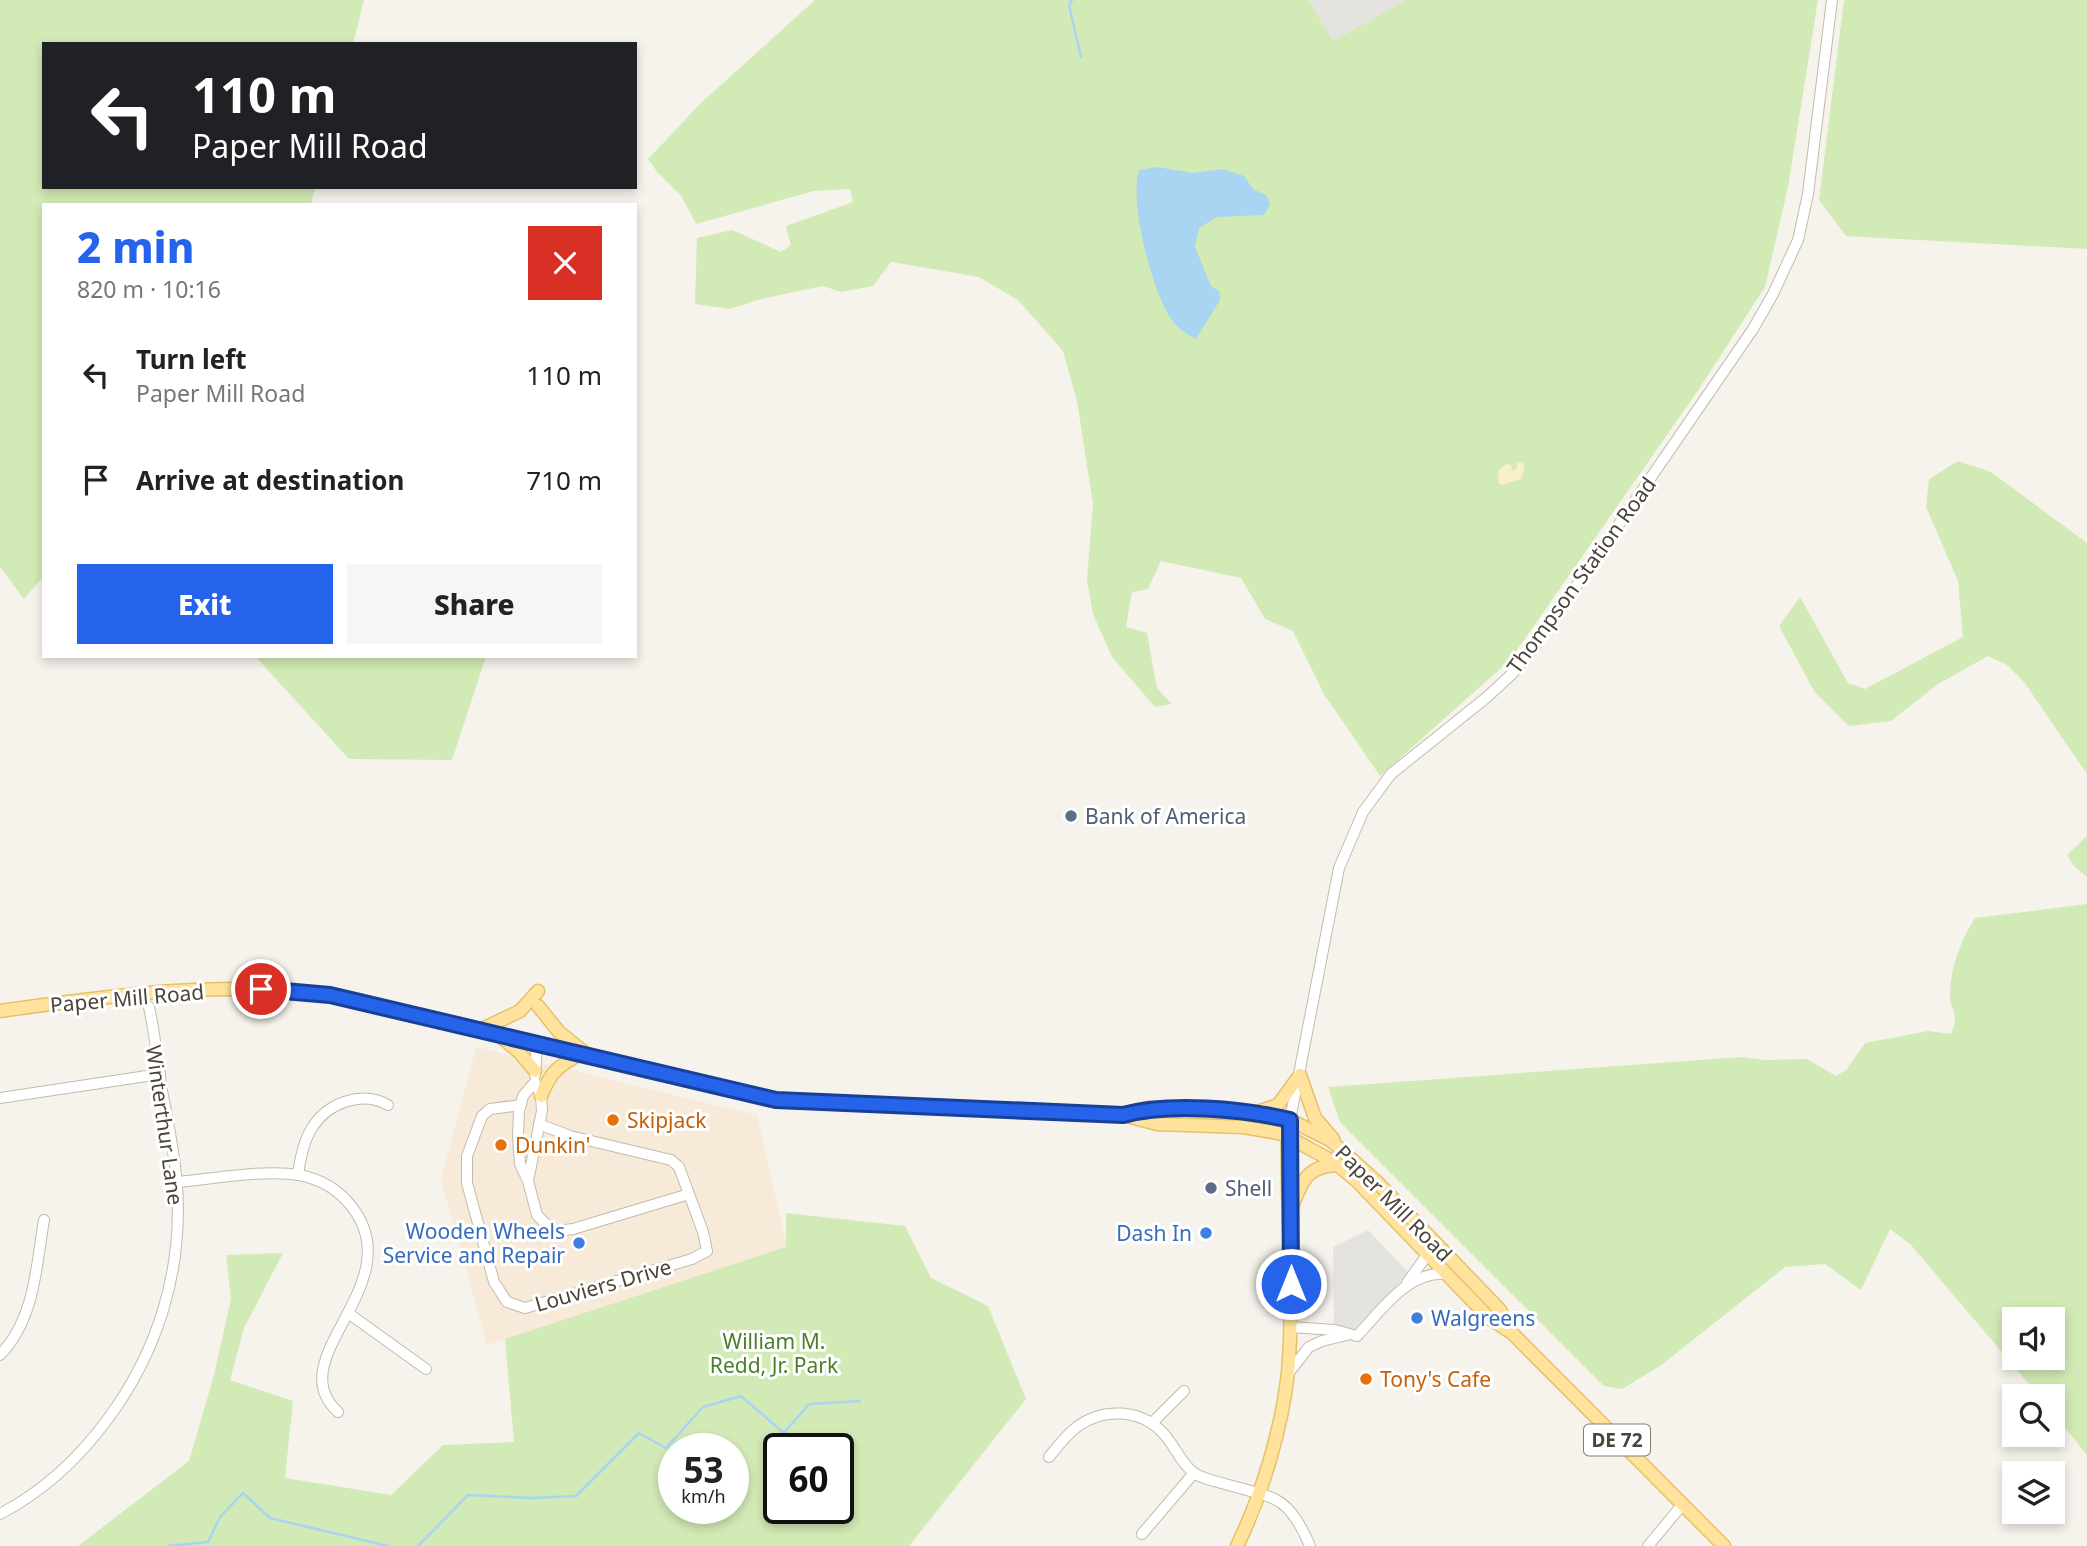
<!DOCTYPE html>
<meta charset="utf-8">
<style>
body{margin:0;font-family:"Noto Sans",sans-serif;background:#f6f6f6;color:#222;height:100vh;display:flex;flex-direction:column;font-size:26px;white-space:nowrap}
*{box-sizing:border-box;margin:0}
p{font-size:23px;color:#767676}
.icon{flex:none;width:38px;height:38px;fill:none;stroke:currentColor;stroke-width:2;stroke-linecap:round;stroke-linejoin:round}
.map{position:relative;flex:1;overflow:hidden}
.sheet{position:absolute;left:42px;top:203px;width:595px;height:455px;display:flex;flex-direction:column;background:#fff;border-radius:0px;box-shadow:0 4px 10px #0003}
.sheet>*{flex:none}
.top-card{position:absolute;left:42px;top:42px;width:595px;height:147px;border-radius:0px;box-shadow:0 4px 10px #0003;background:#202124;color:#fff;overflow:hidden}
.tools{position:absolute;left:2002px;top:1307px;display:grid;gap:14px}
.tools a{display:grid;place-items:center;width:63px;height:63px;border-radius:0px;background:#fff;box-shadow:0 4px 10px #0003;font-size:35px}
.speed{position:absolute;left:658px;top:1433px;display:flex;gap:14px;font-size:35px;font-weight:700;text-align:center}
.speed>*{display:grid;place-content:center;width:91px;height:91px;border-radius:50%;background:#fff;box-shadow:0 4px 10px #0003;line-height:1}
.speed small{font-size:18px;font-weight:400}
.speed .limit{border:4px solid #111;border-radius:10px;background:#fff;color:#111}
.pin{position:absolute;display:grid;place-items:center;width:60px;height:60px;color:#fff;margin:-30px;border:4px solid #fff;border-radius:50%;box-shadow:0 2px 7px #0007}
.me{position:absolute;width:77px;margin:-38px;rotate:0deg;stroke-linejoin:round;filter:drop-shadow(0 0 5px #0008)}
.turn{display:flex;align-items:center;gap:24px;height:147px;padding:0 35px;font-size:32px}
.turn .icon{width:91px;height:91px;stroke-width:2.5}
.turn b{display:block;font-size:49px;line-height:60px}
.round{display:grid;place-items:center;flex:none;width:74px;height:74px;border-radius:0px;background:#f6f6f6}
.headline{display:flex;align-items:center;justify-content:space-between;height:119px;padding:0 35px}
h1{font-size:42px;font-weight:800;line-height:52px;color:#2563eb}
.action{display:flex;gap:14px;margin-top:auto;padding:14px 35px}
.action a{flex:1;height:80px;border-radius:0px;background:#2563eb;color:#fff;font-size:28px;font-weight:800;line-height:80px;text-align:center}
.action a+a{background:#f6f6f6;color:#222}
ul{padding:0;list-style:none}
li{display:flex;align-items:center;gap:21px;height:105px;padding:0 35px}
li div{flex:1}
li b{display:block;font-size:26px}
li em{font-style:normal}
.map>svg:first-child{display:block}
.commercial{fill:#f7ead8}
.green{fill:#d2eab5;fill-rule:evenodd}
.sand{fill:#f9efc9}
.parking{fill:#e5e3e0}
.water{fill:#a9d4f2}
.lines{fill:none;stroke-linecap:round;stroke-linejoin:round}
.stream{stroke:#a9d4f2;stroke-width:2.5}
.minor-casing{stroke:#c2bbae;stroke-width:12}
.major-casing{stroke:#e6c16a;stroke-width:15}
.minor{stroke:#fff;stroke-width:10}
.major{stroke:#ffe39c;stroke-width:12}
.route-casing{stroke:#184099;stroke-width:18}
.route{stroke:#2563eb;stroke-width:12}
.service-dot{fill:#5c6f8a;stroke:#fff;stroke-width:2.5}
.food-dot{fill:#e8710a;stroke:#fff;stroke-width:2.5}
.shop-dot{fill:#3f7fe0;stroke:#fff;stroke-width:2.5}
.labels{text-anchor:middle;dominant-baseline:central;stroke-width:6;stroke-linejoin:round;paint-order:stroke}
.shield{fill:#fff;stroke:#817c74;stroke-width:2}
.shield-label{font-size:19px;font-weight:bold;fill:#4b4439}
.street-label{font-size:21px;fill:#4b4439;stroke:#fff}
.service-label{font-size:21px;fill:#4e5e75;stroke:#fff;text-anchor:start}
.food-label{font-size:21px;fill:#c56008;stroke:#fff;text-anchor:start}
.shop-label{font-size:21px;fill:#366cbe;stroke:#fff;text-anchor:end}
.park-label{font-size:21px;fill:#4a7f2a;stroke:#fff}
</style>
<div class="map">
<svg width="2087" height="1546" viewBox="0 0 2087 1546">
<rect width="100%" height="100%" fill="#f6f3ec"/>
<polygon class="commercial" points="476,1047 757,1115 787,1247 487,1345 441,1180"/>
<g class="green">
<polygon points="0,0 364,0 353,44 44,44 44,187 315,187 311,205 44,205 44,576 24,599 0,567"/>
<polygon points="815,0 1818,0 1788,187 1765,287 1699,389 1510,660 1380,776 1324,694 1293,631 1265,619 1241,578 1161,561 1148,589 1132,592 1126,627 1147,633 1157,688 1172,704 1155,707 1112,657 1093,614 1087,580 1093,504 1077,401 1063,351 1018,300 979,277 891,262 873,286 841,292 823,286 761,299 730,309 695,304 697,238 732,230 781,252 791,245 786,226 853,202 850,189 814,191 696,224 682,197 658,173 648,159 701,103"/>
<polygon points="1844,0 2087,0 2087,249 1846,236 1819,200"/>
<polygon points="1958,461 1991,472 2087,543 2087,774 2024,682 2007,665 1988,656 1938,684 1891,721 1849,726 1814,691 1779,626 1800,597 1848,683 1865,689 1963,637 1958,581 1926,507 1929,479"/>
<polygon points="255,656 486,656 452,760 349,759"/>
<polygon points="2087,836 2087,877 2075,867 2067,855"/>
<path d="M2087,904V1455L2053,1413V1396H2039L1911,1245L1890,1229L1861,1290L1825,1264L1785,1267L1660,1366L1622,1389L1604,1386L1340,1122L1328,1087L1742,1057L1765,1060L1807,1059L1836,1076L1846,1070L1865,1043L1928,1031L1951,1034C1961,1012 1949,1011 1950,992C1951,966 1961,940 1975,918ZM2014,1320H2053V1358H2014Z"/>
<path d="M786,1213L905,1226L931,1278L988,1306L1026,1399L909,1546H78L189,1461L214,1375L231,1299L226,1255L283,1253L244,1328L230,1380L293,1401L285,1478L391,1495L443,1445L514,1442L505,1339L786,1247ZM674,1449H733V1508H674ZM779,1449H838V1508H779Z"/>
</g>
<polygon class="sand" points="1522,462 1525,466 1521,479 1502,485 1499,483 1498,471 1506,464 1511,465 1512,471 1517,468 1517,463"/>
<g class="parking">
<polygon points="1308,0 1407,0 1333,41"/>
<polygon points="1368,1230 1409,1273 1355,1329 1334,1327 1333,1247"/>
</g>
<path class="water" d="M1157,167L1193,173L1222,169L1244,176L1253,189L1267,196L1270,204L1264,215L1217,217L1199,228L1195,247L1211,286L1219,291L1220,300L1196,339C1184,333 1175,326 1168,314C1151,284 1129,202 1139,170Z"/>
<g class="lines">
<g class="stream">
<polyline points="1072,0 1069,5 1081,57"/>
<polyline points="168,1546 208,1542 220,1517 243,1493 270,1518 388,1546"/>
<polyline points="418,1546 468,1495 532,1498 576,1496 639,1433 666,1448 703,1407 741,1396 784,1433 809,1404 860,1401"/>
</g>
<defs>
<g id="minor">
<polyline points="535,1075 537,1042"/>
<polyline points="535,1082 523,1096 519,1111 518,1136 520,1164 528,1181 537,1215 551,1229 557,1231 573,1229 689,1194"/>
<polyline points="0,1098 160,1074"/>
<polyline points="521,1105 490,1109 482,1116 467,1156 467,1183 494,1282 507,1302 525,1308 692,1259 707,1251 703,1232 679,1167 671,1160 570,1136 539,1124"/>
<polyline points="1290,1120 1339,868 1363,812 1391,774 1487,697 1513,673 1533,649 1753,329 1773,294 1798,240 1808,194 1832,0"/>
<path d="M298,1175C300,1159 303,1142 312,1128C327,1103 362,1090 388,1105"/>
<polyline points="528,1181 542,1111 541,1096 538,1089"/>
<path d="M177,1182C213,1179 264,1169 299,1175C320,1179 339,1190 352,1207C412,1285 278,1358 338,1412"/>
<polyline points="1407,1283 1427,1255"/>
<polyline points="348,1313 426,1369"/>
<path d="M1290,1327L1335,1330L1357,1336C1381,1311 1407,1271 1446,1274"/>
<path d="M0,1355C35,1319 36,1267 44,1220"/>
<polyline points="1287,1375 1309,1347 1322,1341 1347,1335"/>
<polyline points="1152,1423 1184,1391"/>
<path d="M1049,1457C1058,1446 1066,1435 1078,1426C1103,1408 1139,1409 1161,1431C1174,1443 1180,1463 1194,1473C1203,1479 1215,1481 1225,1484C1274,1498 1288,1494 1310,1546"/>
<path d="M0,1514C42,1492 79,1458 107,1420C158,1352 183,1270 177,1186C175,1154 168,1122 162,1091C158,1063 155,1035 149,1007"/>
<polyline points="1142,1534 1194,1473"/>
<polyline points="1648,1546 1682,1505"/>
</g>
<g id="major">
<polyline points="538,1006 559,1032 584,1052"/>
<path d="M0,1011C110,996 219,980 330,995L777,1100L1123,1115L1157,1124L1244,1127L1283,1134L1334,1162L1357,1181L1489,1318L1512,1333L1724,1546"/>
<polyline points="482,1029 520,1011 538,991"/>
<polyline points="501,1037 519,1052 535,1071"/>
<polyline points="1300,1075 1315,1118 1333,1139"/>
<path d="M541,1096C551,1071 558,1066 582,1053"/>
<polyline points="1257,1112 1278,1105 1300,1075"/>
<polyline points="1124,1114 1147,1108 1261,1113 1290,1120 1330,1140 1376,1181 1500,1310 1510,1330"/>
<path d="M1293,1204C1303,1179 1308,1166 1338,1165"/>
<path d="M1237,1546C1262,1495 1282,1428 1288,1372C1295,1291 1286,1211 1288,1131"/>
</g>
</defs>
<use href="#minor" class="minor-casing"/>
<use href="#major" class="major-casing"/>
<use href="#minor" class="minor"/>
<use href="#major" class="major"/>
</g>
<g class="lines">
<defs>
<path id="route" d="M261,989L330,995L776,1100L1123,1115C1170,1102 1243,1109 1290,1120L1291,1284"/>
</defs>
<use href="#route" class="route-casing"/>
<use href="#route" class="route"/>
</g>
<g class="service-dot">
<circle cx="1071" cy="816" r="7"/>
<circle cx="1211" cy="1188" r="7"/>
</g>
<g class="food-dot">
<circle cx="613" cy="1120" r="7"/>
<circle cx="501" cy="1145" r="7"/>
<circle cx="1366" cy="1379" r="7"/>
</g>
<g class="shop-dot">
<circle cx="1206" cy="1233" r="7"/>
<circle cx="579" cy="1243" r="7"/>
<circle cx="1417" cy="1318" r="7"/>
</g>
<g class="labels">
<rect class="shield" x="1584" y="1424.5" width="66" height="31" rx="5"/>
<g class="shield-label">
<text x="1617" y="1440">DE 72</text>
</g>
<g class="street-label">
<text transform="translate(1581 575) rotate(-54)">Thompson Station Road</text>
<text transform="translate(127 998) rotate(-5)">Paper Mill Road</text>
<text transform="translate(165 1125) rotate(82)">Winterthur Lane</text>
<text transform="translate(1394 1203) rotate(45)">Paper Mill Road</text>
<text transform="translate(603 1285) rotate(-16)">Louviers Drive</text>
</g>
<g class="service-label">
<text x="1085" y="816">Bank of America</text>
<text x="1225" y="1188">Shell</text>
</g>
<g class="food-label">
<text x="627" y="1120">Skipjack</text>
<text x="515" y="1145">Dunkin'</text>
<text x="1380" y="1379">Tony's Cafe</text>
</g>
<g class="shop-label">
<text x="565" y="1231">Wooden Wheels<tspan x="565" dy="24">Service and Repair</tspan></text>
<text x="1192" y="1233">Dash In</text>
<text x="1431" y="1318" text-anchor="start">Walgreens</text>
</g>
<g class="park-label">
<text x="774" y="1341">William M.<tspan x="774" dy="24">Redd, Jr. Park</tspan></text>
</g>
</g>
</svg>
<div class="tools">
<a><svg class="icon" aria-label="sound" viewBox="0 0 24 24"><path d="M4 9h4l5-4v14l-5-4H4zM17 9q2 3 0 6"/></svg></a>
<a><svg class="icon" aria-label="search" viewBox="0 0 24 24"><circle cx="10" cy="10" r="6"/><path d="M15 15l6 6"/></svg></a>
<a><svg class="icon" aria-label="layers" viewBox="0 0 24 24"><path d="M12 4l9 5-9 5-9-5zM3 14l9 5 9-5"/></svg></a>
</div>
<div class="speed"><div>53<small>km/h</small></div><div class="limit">60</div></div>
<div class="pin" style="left:261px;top:989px;background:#d93025"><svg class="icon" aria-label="arrive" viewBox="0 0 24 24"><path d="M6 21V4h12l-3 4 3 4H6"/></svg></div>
<svg class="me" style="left:1291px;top:1284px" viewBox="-20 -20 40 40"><circle r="17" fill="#2563eb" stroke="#fff" stroke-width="3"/><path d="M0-11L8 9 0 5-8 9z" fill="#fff"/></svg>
<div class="top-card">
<div class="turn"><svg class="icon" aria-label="left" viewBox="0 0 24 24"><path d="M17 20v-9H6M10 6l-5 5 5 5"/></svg><div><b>110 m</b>Paper Mill Road</div></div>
</div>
<section class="sheet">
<div class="headline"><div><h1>2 min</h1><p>820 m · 10:16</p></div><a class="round" style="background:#d93025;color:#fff"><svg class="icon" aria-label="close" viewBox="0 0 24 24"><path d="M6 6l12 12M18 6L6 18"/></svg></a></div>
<ul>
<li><svg class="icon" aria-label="left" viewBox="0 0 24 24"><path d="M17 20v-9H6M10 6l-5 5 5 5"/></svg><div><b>Turn left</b><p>Paper Mill Road</p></div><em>110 m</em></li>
<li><svg class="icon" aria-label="arrive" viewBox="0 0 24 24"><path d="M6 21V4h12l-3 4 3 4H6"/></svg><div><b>Arrive at destination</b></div><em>710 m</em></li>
</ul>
<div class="action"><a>Exit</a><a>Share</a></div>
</section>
</div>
